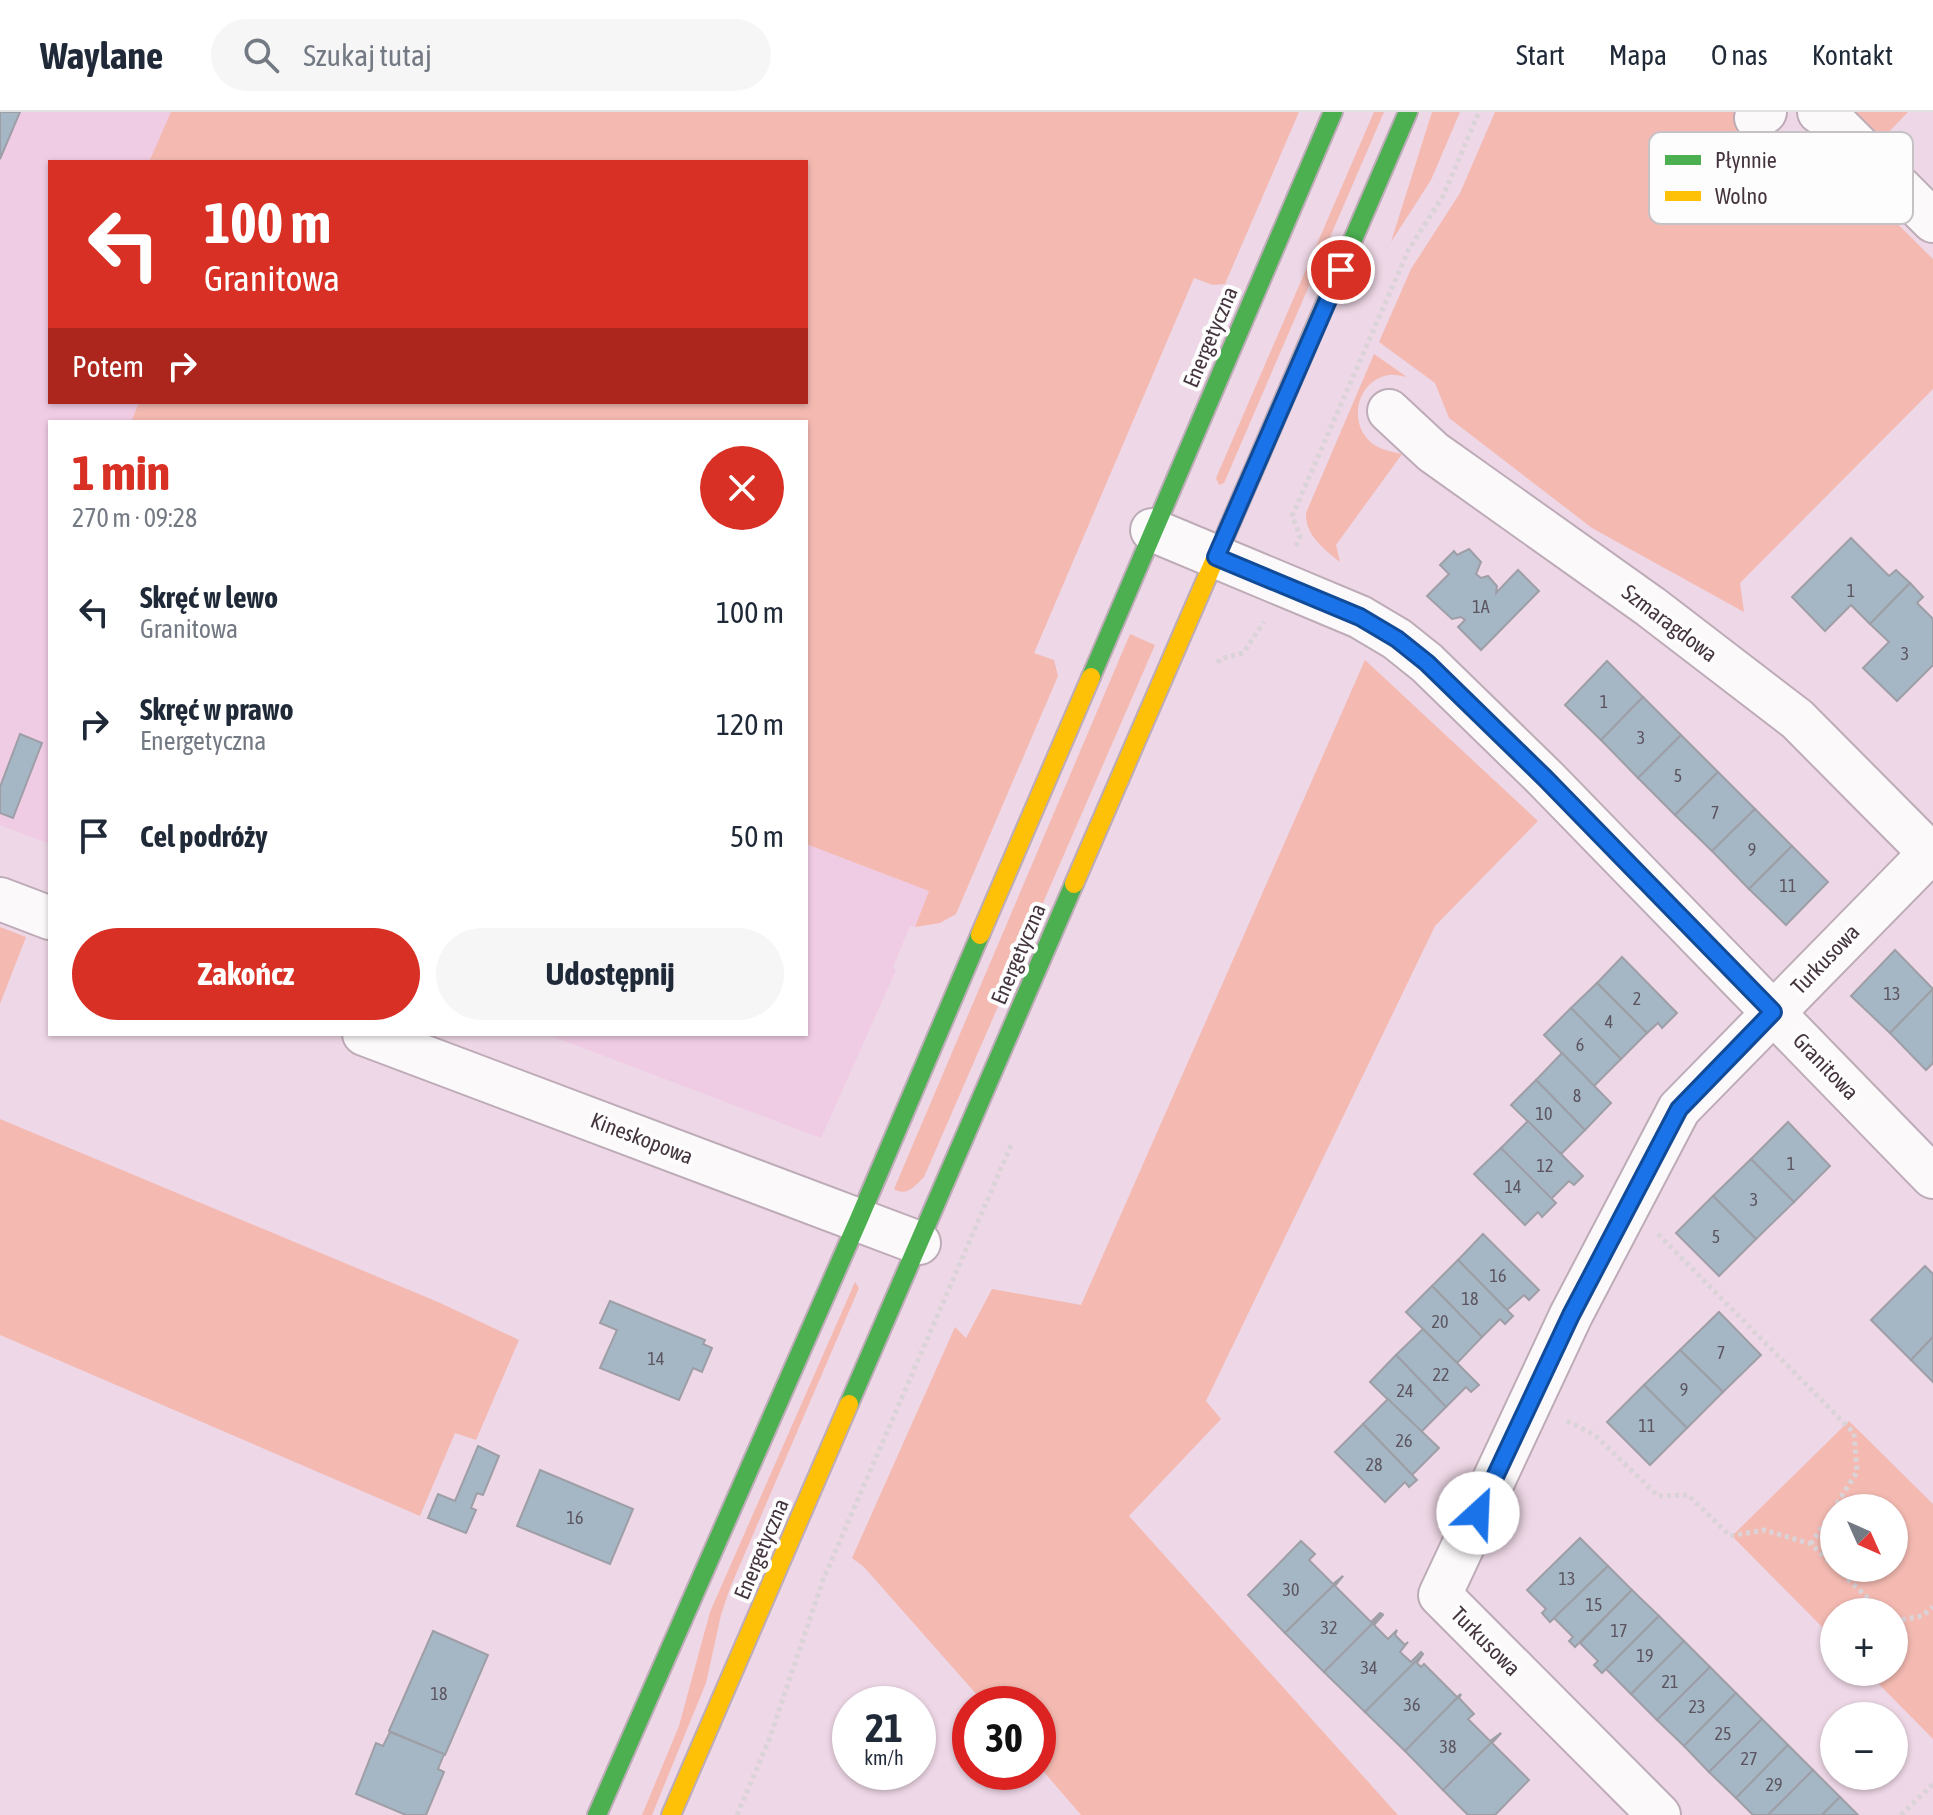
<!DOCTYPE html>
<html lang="pl">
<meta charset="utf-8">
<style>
body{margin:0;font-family:"Asap Condensed",sans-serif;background:#f6f6f7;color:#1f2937;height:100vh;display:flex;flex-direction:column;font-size:30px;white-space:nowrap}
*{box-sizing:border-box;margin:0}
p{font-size:26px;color:#747a83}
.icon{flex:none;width:44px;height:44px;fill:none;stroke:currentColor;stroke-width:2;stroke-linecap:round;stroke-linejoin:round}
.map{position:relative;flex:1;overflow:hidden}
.panel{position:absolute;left:48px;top:308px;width:760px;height:616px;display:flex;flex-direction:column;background:#fff;border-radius:0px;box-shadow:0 2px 6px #0004}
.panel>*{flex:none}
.hud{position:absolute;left:48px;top:48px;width:760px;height:244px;border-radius:0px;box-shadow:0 2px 6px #0004;background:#d93025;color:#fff;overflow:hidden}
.needle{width:52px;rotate:135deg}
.controls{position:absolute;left:1820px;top:1382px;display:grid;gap:16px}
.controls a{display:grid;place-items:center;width:88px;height:88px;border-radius:50%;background:#fff;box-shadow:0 2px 6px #0004;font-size:40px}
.speed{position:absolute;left:832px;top:1574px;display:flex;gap:16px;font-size:40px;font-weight:700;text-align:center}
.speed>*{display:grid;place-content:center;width:104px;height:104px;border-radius:50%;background:#fff;box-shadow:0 2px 6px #0004;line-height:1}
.speed small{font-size:20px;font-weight:400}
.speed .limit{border:12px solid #d22;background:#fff;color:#111}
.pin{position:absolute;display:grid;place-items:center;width:68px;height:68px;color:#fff;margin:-34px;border:4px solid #fff;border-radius:50%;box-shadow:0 2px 8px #0007}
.me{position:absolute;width:88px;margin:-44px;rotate:25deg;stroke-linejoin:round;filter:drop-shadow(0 0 6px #0008)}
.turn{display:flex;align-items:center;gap:28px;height:168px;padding:0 24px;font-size:36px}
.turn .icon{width:104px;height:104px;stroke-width:2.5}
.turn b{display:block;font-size:56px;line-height:68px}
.then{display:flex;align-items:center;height:76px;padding:0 24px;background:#0003;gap:16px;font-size:30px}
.round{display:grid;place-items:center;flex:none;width:84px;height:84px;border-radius:42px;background:#f6f6f7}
.overview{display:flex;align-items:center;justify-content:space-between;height:136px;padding:0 24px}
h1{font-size:48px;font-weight:700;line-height:60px;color:#d93025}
.primary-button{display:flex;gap:16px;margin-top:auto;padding:16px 24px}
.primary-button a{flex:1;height:92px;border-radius:48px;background:#d93025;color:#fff;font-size:32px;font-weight:700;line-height:92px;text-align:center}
.primary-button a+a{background:#f6f6f7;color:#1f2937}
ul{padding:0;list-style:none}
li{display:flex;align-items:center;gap:24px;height:112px;padding:0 24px}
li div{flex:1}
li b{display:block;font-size:30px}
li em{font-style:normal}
header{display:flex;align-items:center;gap:48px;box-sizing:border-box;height:112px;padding:0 40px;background:#fff;border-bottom:2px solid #e0e1e3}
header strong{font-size:38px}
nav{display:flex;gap:44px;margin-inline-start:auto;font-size:28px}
.search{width:560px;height:72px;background:#f6f6f7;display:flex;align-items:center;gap:20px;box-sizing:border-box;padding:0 28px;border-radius:44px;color:#747a83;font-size:30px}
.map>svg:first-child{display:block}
.built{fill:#f0cce4}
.green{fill:#f4bab2;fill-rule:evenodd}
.building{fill:#a5b7c5;stroke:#9e9ea7;stroke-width:2}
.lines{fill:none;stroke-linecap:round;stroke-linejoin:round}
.street-casing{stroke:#bdacb7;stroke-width:46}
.fast-casing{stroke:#bdacb7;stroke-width:22}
.slow-casing{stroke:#bdacb7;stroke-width:22}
.path{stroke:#dad3d8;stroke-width:5;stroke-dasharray:4 4;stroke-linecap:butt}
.street{stroke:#fcf9fb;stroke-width:42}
.fast{stroke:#4caf50;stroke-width:18}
.slow{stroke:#ffc107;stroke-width:18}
.route-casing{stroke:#114b97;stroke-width:20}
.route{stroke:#1a73e8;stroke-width:14}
.labels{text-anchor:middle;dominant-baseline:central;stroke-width:8;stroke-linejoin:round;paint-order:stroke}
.number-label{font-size:18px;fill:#5c5560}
.street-label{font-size:22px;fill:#44343e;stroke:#fdfdfd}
.key{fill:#fdfdfd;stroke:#c6c1c4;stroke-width:2}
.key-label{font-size:22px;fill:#44343e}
</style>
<header>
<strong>Waylane</strong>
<div class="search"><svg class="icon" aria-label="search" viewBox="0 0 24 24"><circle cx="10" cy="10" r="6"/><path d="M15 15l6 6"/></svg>Szukaj tutaj</div>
<nav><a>Start</a><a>Mapa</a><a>O nas</a><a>Kontakt</a></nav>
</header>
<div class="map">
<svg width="1933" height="1703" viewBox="0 0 1933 1703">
<rect width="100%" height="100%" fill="#eed7e6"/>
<g class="built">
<polygon points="0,0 262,0 240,50 50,50 50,290 139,290 131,310 50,310 50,732 0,713"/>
<polygon points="806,732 930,779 915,815 910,814 893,855 896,858 821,1026 546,922 806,922"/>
</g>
<g class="green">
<polygon points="171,0 1299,0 1225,172 1213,173 1194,166 1034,541 1054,548 1058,564 956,802 940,811 915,815 929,779 806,732 806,310 131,310 139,290 806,290 806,50 149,50"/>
<polygon points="1374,0 1384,0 1224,371 1219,373 1216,366"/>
<polygon points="1432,0 1460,0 1431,68 1391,130"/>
<polygon points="1495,0 1747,0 1739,9 1774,40 1794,29 1813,28 1933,147 1933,277 1740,471 1744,500 1592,416 1449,306 1435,271 1379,230 1411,157 1460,81"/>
<polygon points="1847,0 1908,0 1883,26"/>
<path d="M1374,242L1407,265C1401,264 1395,262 1389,263C1356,268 1347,313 1373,332C1381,338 1393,340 1402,342L1336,433L1340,450C1324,437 1305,423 1306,401Z"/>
<path d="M1130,522L1155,533L924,1065C915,1074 906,1085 894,1077Z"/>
<polygon points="1365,548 1538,709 1435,814 1206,1289 1221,1307 1129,1404 1398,1703 1081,1703 1038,1653 1038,1592 985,1592 864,1455 852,1446 955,1215 966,1226 992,1177 1081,1193"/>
<polygon points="0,815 26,825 0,892"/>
<polygon points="0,1007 438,1190 519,1228 476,1328 455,1321 420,1404 0,1223"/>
<polygon points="855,1170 859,1176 730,1476 721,1503 706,1571 652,1703 642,1703 679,1614 710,1500"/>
<path d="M1849,1309L1933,1392V1627L1867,1560H1894V1500H1834V1527L1732,1424ZM1834,1396H1894V1456H1834Z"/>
</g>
<g class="building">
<polygon points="0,0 20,0 0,47"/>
<polygon points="1851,426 1889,464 1896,458 1910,471 1870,512 1851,493 1825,519 1792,485"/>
<polygon points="1469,437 1481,450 1476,462 1481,466 1488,464 1497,474 1496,481 1518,458 1539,479 1481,538 1458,515 1465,508 1461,505 1452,507 1427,484 1449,462 1440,453 1454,439 1457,443"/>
<polygon points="1910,471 1923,485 1917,491 1933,507 1933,553 1897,589 1863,556 1889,530 1870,512"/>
<polygon points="1607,549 1643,585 1601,628 1565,593"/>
<polygon points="1643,585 1681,623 1638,666 1601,628"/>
<polygon points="20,622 42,631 13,706 0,701 0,675"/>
<polygon points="1681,623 1718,660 1675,703 1638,666"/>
<polygon points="1718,660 1755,697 1712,739 1675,703"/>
<polygon points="1755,697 1792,734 1749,777 1712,739"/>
<polygon points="1792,734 1828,770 1786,813 1749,777"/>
<polygon points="1895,838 1933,877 1890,921 1851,884"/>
<polygon points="1622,845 1677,901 1662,916 1658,911 1647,921 1597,871"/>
<polygon points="1597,871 1647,921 1621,947 1571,896"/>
<polygon points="1933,877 1933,951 1926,958 1890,921"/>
<polygon points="1571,896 1621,947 1594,974 1544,923"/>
<polygon points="1562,941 1611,991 1585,1018 1536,968"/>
<polygon points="1536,968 1585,1018 1561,1042 1511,993"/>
<polygon points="1528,1009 1583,1064 1574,1073 1569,1069 1551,1087 1501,1036"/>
<polygon points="1788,1010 1830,1054 1794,1090 1751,1047"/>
<polygon points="1501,1036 1556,1091 1542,1105 1538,1100 1525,1113 1474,1062"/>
<polygon points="1751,1047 1794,1090 1756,1127 1713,1084"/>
<polygon points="1713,1084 1756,1127 1719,1164 1676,1121"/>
<polygon points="1483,1122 1539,1178 1529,1188 1524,1183 1507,1198 1458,1148"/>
<polygon points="1458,1148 1513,1204 1505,1212 1500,1207 1482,1225 1432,1174"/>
<polygon points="1925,1154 1933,1162 1933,1225 1911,1248 1871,1208"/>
<polygon points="1432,1174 1482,1225 1457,1251 1406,1200"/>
<polygon points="610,1189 705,1228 703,1232 712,1236 702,1260 693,1256 679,1288 600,1256 617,1218 600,1211"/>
<polygon points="1719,1200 1761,1243 1723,1280 1680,1238"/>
<polygon points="1423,1217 1479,1273 1471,1280 1466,1275 1446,1295 1396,1243"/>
<polygon points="1933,1225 1933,1270 1911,1248"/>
<polygon points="1680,1238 1723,1280 1687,1316 1644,1273"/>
<polygon points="1396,1243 1446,1295 1421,1320 1370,1270"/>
<polygon points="1644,1273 1687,1316 1650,1353 1607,1310"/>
<polygon points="1388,1287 1439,1336 1412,1363 1363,1312"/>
<polygon points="1363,1312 1417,1368 1409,1375 1405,1370 1385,1390 1335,1340"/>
<polygon points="478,1334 499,1344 483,1383 477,1381 471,1396 476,1398 466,1421 428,1406 438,1382 455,1389"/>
<polygon points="540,1358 633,1397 610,1452 517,1414"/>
<polygon points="1580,1426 1608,1454 1550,1510 1542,1501 1546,1497 1527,1478"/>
<polygon points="1301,1429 1315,1442 1309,1448 1333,1472 1343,1464 1285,1521 1248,1483"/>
<polygon points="1608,1454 1632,1478 1575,1535 1569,1529 1573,1525 1554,1506"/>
<polygon points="1343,1464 1335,1474 1371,1510 1380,1501 1382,1502 1324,1560 1285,1521"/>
<polygon points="1632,1478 1659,1504 1602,1561 1594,1553 1598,1549 1580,1531"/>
<polygon points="1382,1502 1383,1503 1374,1513 1388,1527 1397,1518 1395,1523 1405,1533 1408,1530 1400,1540 1411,1550 1421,1540 1423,1542 1365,1600 1324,1560"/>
<polygon points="1659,1504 1684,1529 1631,1582 1606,1557"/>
<polygon points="433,1519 488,1543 445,1643 389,1619"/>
<polygon points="1684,1529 1710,1555 1657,1608 1631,1582"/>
<polygon points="1423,1542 1417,1551 1421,1555 1424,1552 1457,1585 1461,1582 1405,1639 1365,1600"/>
<polygon points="1710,1555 1736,1581 1684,1634 1657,1608"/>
<polygon points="1736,1581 1762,1607 1709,1660 1684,1634"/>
<polygon points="1461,1582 1459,1586 1474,1602 1468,1607 1490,1629 1501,1621 1443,1678 1405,1639"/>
<polygon points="1762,1607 1788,1633 1736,1686 1709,1660"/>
<polygon points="390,1620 444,1642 438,1657 444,1660 426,1703 406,1703 356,1682 376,1631 383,1634"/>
<polygon points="1501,1621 1492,1631 1529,1668 1495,1703 1468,1703 1443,1678"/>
<polygon points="1788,1633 1813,1658 1768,1703 1753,1703 1736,1686"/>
<polygon points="1813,1658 1840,1685 1822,1703 1768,1703"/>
<polygon points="1840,1685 1858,1703 1822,1703"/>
</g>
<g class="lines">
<defs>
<g id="street">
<polyline points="1819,0 1828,4 1933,109"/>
<polyline points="1756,6 1765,0"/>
<polyline points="1389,299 1433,340 1651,495 1797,607 1933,744"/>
<polyline points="1152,418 1360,505 1397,527 1427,551 1545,666 1933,1065"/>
<polyline points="0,787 50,806"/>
<polyline points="364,922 919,1131"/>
<polyline points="1659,1703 1440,1483 1571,1203 1679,997 1930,741"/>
</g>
<g id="fast">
<polyline points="1251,364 1408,0"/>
<polyline points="1091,565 1333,0"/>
<polyline points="849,1292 1074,772"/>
<polyline points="597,1703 859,1107 980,823"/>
</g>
<g id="slow">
<polyline points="1074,772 1251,364"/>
<polyline points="980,823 1091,565"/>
<polyline points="671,1703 849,1292"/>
</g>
</defs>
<use href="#street" class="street-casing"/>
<use href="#fast" class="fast-casing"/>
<use href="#slow" class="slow-casing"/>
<g class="path">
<polyline points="1296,434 1300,424 1292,404 1409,137 1443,84 1479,0"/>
<polyline points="1218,551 1220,547 1243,541 1264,510"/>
<polyline points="1658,1122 1854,1321 1857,1360 1811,1432"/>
<polyline points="1567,1309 1595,1323 1658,1384 1688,1383 1730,1424 1764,1418 1811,1432 1834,1454"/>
<polyline points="1836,1456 1883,1500"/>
<polyline points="1894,1509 1922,1504 1933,1495"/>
<polyline points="737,1703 769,1628 823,1468 1012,1031"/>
<polyline points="1901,1703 1933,1672"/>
</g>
<use href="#street" class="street"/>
<use href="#fast" class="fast"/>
<use href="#slow" class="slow"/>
</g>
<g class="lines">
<defs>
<polyline id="route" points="1341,158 1216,445 1360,505 1397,527 1427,551 1545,666 1773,900 1679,997 1571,1203 1478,1401"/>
</defs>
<use href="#route" class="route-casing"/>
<use href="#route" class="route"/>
</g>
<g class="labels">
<g class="number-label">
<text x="1851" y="478">1</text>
<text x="1481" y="494">1A</text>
<text x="1905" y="541">3</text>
<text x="1604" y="589">1</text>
<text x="1641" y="625">3</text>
<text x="1678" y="663">5</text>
<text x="1715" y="700">7</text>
<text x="1752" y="737">9</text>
<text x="1788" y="773">11</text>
<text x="1892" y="881">13</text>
<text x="1637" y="886">2</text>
<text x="1609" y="909">4</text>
<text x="1580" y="932">6</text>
<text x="1577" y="983">8</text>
<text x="1544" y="1001">10</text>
<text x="1791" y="1051">1</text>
<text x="1545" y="1053">12</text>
<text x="1513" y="1074">14</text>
<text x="1754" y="1087">3</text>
<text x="1716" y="1124">5</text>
<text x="1498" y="1163">16</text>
<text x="1470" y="1186">18</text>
<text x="1440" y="1209">20</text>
<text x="1721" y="1240">7</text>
<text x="656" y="1246">14</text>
<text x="1441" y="1262">22</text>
<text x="1684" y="1277">9</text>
<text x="1405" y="1278">24</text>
<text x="1647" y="1313">11</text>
<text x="1404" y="1328">26</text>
<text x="1374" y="1352">28</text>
<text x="575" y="1405">16</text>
<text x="1567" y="1466">13</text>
<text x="1291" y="1477">30</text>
<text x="1594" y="1492">15</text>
<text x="1329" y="1515">32</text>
<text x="1619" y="1518">17</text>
<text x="1645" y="1543">19</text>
<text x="1369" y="1555">34</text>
<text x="1670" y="1569">21</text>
<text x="439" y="1581">18</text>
<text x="1412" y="1592">36</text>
<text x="1697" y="1594">23</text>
<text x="1723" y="1621">25</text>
<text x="1448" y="1634">38</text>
<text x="1749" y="1646">27</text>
<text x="1774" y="1672">29</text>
</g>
<g class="street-label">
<text transform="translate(1210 225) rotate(-67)">Energetyczna</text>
<text transform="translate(1670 511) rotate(37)">Szmaragdowa</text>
<text transform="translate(1018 842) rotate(-67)">Energetyczna</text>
<text transform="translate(1825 847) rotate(-46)">Turkusowa</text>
<text transform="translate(1826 954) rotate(46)">Granitowa</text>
<text transform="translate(642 1026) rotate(21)">Kineskopowa</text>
<text transform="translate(761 1437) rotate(-67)">Energetyczna</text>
<text transform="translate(1486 1529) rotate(45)">Turkusowa</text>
</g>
</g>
<rect x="1649" y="20" width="264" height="92" rx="12" class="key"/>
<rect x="1665" y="43" width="36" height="10" fill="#4caf50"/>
<rect x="1665" y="79" width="36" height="10" fill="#ffc107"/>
<g class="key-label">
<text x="1715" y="56">Płynnie</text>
<text x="1715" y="92">Wolno</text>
</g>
</svg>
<div class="controls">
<a><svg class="needle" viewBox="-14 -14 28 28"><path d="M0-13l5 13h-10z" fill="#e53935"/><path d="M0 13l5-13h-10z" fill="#747a83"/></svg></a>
<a>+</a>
<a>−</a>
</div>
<div class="speed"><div>21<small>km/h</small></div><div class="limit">30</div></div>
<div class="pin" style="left:1341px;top:158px;background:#d93025"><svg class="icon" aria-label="arrive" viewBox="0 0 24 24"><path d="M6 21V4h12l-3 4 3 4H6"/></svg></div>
<svg class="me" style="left:1478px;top:1401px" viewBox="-20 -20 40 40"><circle r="19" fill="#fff"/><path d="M0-13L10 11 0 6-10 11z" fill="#1a73e8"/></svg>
<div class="hud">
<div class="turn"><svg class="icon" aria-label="left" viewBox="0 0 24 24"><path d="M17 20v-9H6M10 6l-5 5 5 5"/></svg><div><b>100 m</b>Granitowa</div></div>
<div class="then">Potem<svg class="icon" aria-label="right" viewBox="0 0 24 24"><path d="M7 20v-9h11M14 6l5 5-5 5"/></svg></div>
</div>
<section class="panel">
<div class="overview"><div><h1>1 min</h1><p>270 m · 09:28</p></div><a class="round" style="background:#d93025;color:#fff"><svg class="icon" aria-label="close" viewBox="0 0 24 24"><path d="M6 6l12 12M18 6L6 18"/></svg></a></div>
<ul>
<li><svg class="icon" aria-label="left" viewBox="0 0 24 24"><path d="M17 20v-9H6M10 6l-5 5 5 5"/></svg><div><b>Skręć w lewo</b><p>Granitowa</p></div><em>100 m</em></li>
<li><svg class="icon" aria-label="right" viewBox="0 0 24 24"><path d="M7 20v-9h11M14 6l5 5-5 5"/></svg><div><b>Skręć w prawo</b><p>Energetyczna</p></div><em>120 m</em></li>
<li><svg class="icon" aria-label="arrive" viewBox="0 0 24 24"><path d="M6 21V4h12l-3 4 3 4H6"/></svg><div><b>Cel podróży</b></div><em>50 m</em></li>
</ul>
<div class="primary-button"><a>Zakończ</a><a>Udostępnij</a></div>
</section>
</div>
